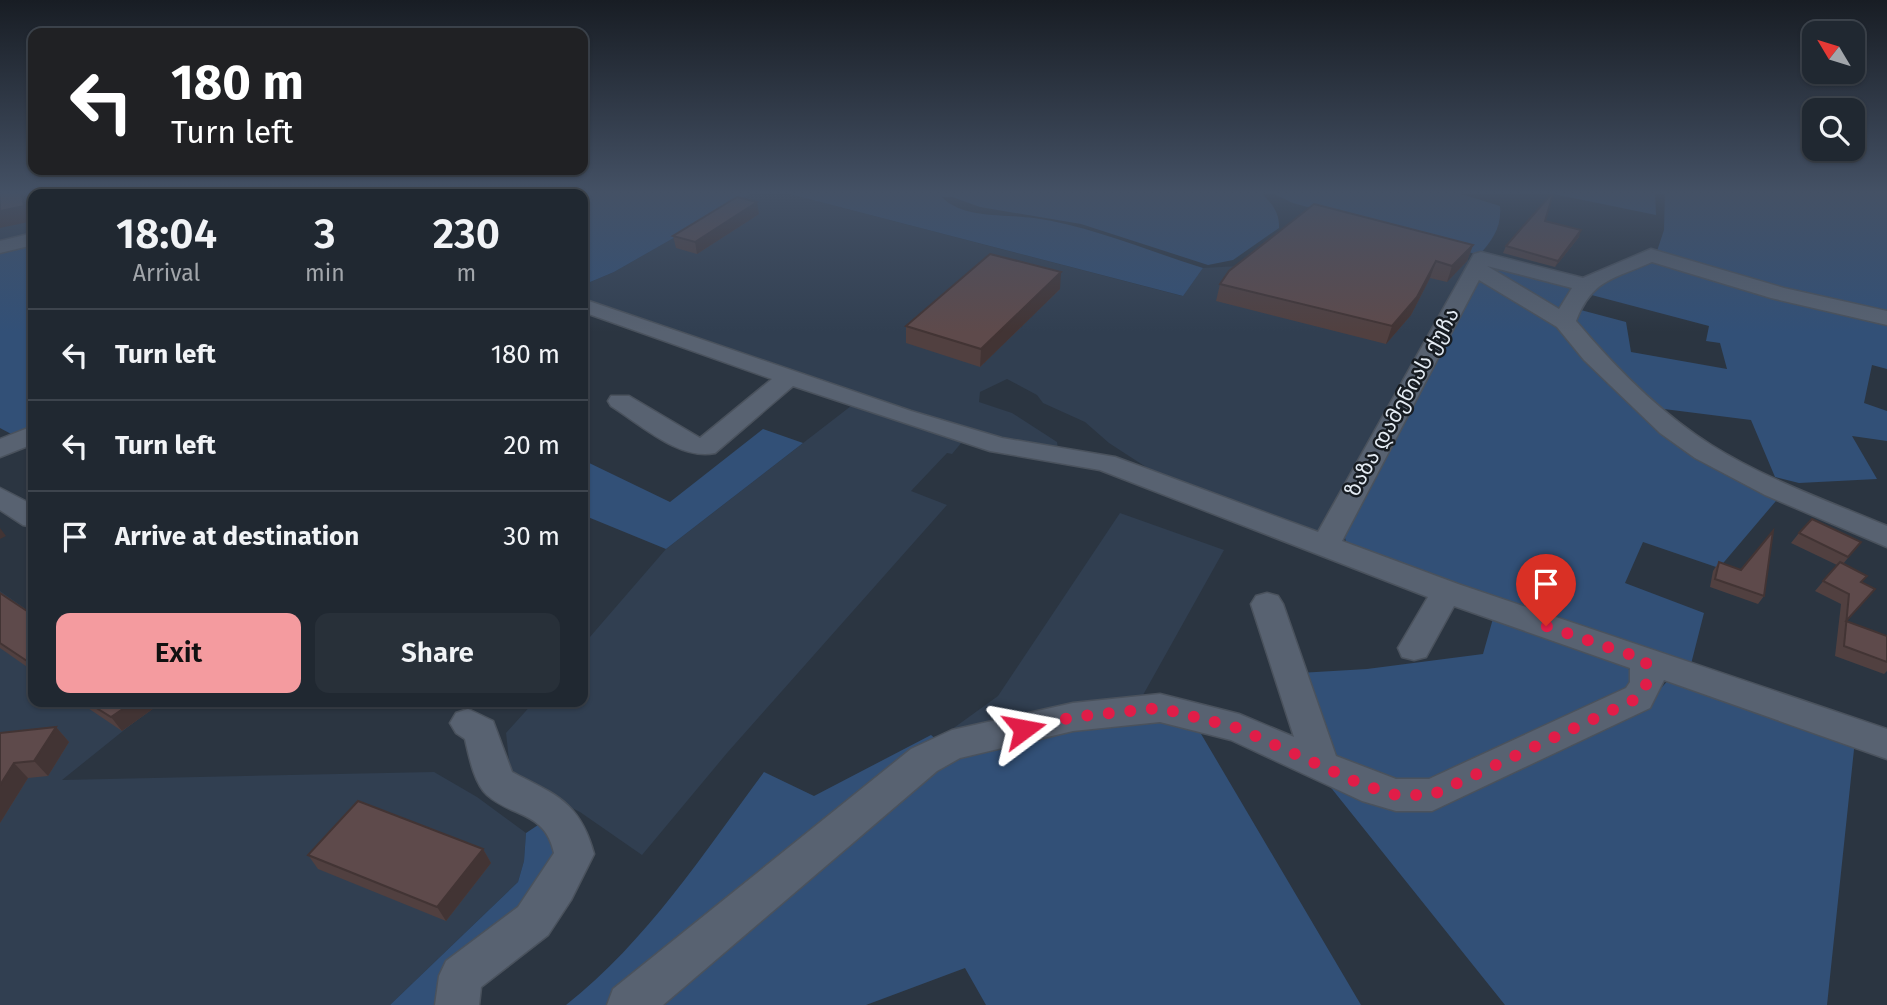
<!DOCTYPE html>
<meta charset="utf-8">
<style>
body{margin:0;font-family:"Fira Sans","Noto Sans Georgian",sans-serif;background:#283039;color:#f1f3f6;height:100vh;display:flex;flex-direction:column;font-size:26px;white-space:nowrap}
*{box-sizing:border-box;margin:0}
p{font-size:23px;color:#a2a6ab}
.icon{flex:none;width:38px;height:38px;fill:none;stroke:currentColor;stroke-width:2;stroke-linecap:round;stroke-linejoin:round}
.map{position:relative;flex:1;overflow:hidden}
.sheet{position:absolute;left:28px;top:189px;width:560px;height:518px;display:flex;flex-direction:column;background:#202831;border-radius:14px;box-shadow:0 2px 5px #0004,0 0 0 2px #3d444d}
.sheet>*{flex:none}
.hud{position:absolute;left:28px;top:28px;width:560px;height:147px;border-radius:14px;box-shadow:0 2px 5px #0004,0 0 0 2px #3d444d;background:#202124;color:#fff;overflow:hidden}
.needle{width:46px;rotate:308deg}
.buttons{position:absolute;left:1802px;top:21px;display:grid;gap:14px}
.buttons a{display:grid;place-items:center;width:63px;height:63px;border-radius:14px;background:#202831;box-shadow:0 2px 5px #0004,0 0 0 2px #3d444d;font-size:35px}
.pin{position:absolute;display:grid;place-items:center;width:60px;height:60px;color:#fff;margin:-72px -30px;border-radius:50% 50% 50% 0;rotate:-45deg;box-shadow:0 0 7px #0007}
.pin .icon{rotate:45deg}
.me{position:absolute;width:77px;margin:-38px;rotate:77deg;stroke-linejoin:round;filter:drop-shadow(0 0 5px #0008)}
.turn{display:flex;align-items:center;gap:24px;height:147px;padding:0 28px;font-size:32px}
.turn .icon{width:91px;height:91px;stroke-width:2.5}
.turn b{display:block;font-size:49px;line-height:60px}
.eta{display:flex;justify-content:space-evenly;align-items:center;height:119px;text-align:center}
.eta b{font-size:42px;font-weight:600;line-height:49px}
.button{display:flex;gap:14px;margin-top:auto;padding:14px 28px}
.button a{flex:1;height:80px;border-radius:14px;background:#f49b9f;color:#111;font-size:28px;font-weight:600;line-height:80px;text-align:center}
.button a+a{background:#283039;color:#f1f3f6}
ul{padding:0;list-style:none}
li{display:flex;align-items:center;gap:21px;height:91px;padding:0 28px;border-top:2px solid #3d444d}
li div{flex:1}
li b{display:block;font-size:26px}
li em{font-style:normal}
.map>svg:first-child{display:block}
.built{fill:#313f51}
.green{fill:#325077}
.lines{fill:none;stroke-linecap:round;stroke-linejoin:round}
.minor-casing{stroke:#4a525d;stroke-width:3}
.minor{fill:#586271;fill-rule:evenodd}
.wall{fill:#514040}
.shaded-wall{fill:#423434}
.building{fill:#5e4a4b;stroke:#423434;stroke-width:2}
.route{stroke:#e11d48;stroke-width:12;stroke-dasharray:0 21.6}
.labels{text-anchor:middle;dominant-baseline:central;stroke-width:5;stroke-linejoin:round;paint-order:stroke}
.street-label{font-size:21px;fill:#e5ecf4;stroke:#171c22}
</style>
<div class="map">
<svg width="1887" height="1005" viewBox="0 0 1887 1005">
<rect width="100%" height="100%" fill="#2b3541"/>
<g class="built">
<polygon points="0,191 236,191 221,194 33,194 33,236 0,244"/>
<polygon points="756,191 778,191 1182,296 1203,268 1460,254 1472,263 1317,535 1185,486 1149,469 1109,443 1085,422 1043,403 1037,395 1007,379 980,392 979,402 1012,413 1057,442 1058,449 1007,444 793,374 583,299 583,285 614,272"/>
<polygon points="851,406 962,442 952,454 947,453 911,491 947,505 727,753 642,855 580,812 511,778 506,733 534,702 583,702 583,645 666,549"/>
<polygon points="1120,513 1224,550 1138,704 937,740 998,696"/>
<polygon points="0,591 33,614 33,702 159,702 62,780 434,772 477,797 526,833 524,861 518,882 390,1005 0,1005"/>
</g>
<g class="green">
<polygon points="548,191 756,191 614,272 583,285 583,194 547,194"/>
<path d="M778,191H1259C1270,201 1280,212 1279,228L1233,260L1208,265L1081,224L980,207L952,197H942C962,219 1007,214 1034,218C1091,226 1148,251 1203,268L1183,296Z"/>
<path d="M1268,191H1451L1500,206C1502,227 1492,241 1479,255L1293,203Z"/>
<polygon points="1539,191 1655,191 1656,215"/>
<polygon points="1665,191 1887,191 1887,316 1656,254 1664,230"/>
<polygon points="33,242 33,425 13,435 0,428 0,250"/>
<polygon points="1646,260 1887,321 1887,369 1872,365 1864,403 1887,411 1887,441 1852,436 1877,479 1799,483 1775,477 1751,420 1656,408 1574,322 1577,309 1626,322 1631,352 1727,369 1720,343 1706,341 1709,326 1584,293"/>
<polygon points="1484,264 1568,281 1573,289 1562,320 1650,415 1781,495 1719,568 1643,542 1625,583 1704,613 1690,668 1347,544 1344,535"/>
<polygon points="763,429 803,443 666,549 583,515 583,460 670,502"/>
<polygon points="1494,615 1625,663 1634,678 1632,692 1426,787 1330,762 1299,673 1367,669 1483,654"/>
<polygon points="1672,676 1855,740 1827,1005 1505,1005 1316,769 1380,798 1653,697"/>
<polygon points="1148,715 1194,722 1361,1005 986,1005 965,968 866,1005 646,1005 952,753"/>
<path d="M931,735L937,740L615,1005H566C647,941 703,854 764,772L814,796Z"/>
<polygon points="541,823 563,854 447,1005 390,1005 518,882 524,861 526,833"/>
</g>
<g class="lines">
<defs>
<g id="minor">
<polygon points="225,191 255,191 253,194 223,194"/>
<rect x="390" y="191" width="18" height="3"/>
<polygon points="33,233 33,245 0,253 0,241"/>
<path d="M1651,249L1784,288L1887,311V325L1771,298L1652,262C1614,279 1592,279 1576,321C1615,367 1660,413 1711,445C1765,479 1828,501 1887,526V547L1765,495L1695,458L1660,433L1584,360L1557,327L1479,280L1342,541L1458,584L1887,729V759L1664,680L1650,708L1432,811H1396L1362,801L1231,740L1160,722L1073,731L960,758L937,771L663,1005H607L613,989L911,749L952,730L1073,703L1160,694L1239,714L1294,737L1251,604L1256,596L1267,593L1278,596L1283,604L1336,756L1396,779H1429L1626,688L1630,682V668L1454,606L1426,657L1414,660L1402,657L1398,648L1428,597L1100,470L990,451L793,386L715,453C680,461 640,424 611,406L608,401L611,396H629L700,438L772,379L583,312V299L911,411L1002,438L1115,457L1318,532L1474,254L1481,252L1583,278ZM1487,266L1572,288L1559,309Z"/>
<polygon points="33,426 33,444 0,457 0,439"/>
<polygon points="0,488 33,505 33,527 23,525 0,510"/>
<path d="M468,709L493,721L512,772C556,795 580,802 594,854L571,900L548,935L481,987L479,1005H435L439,976L446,961L518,907L554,853C545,811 513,818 487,795C474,783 469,756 465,739L456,733L450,723L456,713Z"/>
</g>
</defs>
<use href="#minor" class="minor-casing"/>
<use href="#minor" class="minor"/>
</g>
<g class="wall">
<polygon points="759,214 697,254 676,248 673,236"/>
<polygon points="1545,221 1579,237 1555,267 1503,253 1506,246"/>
<polygon points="1473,245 1467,261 1447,282 1430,278 1411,315 1386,344 1216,301 1220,284"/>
<polygon points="1060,289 980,367 906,343 906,326"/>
<polygon points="1799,533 1861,542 1843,564 1862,582 1847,622 1887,636 1887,671 1884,674 1835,656 1841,604 1815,591 1837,565 1791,543"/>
<polygon points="1719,562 1764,596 1758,604 1710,587 1713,571"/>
<polygon points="0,593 33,615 33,671 0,648"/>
<polygon points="79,702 160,702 161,703 122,731"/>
<polygon points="56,727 69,742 48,776 28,778 0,823 0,733"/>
<polygon points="483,849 491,863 446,921 318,869 308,855"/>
</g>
<g class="shaded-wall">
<polygon points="21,191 25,191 28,197 33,221 0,228 0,211"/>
<polygon points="115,191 176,191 161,194 100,194"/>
<polygon points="757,202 759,214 697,254 695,242"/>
<polygon points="1581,230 1579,237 1555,267 1558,261"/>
<polygon points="1473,245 1467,261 1447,282 1452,266"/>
<polygon points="1436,261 1430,278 1411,315 1386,344 1392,326"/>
<polygon points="1061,272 1060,289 980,367 981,349"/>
<polygon points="0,528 6,536 0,539"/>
<polygon points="133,702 160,702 161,703 122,731 111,717"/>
<polygon points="56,727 69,742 48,776 34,761"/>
<polygon points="14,763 28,778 0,823 0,785"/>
<polygon points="483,849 491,863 446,921 437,907"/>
</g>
<g class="building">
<polygon points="0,191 21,191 24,206 0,211"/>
<polygon points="96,191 115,191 100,194 97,194"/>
<polygon points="1554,191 1545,221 1581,230 1558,261 1506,246"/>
<polygon points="737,197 757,202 695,242 673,236"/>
<polygon points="1314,204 1473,245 1452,266 1436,261 1417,297 1392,326 1220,284 1229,271"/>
<polygon points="990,254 1061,272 981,349 906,326"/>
<polygon points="33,515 33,522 28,518"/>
<polygon points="1812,519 1861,542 1848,557 1799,533"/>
<polygon points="1773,531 1764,596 1715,579 1719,562 1741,570"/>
<polygon points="1840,562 1867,576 1861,582 1875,589 1846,621 1887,636 1887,662 1844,646 1849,594 1823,581"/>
<polygon points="0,593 33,615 33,665 0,643"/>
<polygon points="87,702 133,702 111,717"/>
<polygon points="56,727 34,761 14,763 0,785 0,733"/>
<polygon points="358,801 483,849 437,907 308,855"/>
</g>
<linearGradient id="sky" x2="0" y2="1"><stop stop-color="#181d24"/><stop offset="0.58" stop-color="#445165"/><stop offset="1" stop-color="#445165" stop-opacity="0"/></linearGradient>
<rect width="1887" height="332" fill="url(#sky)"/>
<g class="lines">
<polyline class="route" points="1024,729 1073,717 1160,708 1238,728 1363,785 1396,795 1432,795 1638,698 1647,683 1646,660 1546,626"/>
</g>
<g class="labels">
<g class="street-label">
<text transform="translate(1402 402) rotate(-61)">ზაზა დამენიას ქუჩა</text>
</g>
</g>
</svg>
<div class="buttons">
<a><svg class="needle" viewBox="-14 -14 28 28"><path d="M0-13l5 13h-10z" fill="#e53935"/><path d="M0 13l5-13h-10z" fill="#a2a6ab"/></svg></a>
<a><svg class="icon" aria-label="search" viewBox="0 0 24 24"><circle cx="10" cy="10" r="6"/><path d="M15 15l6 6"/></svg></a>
</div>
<div class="pin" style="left:1546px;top:626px;background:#d93025"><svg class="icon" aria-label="arrive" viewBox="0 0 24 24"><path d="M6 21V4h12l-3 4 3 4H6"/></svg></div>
<svg class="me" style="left:1024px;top:729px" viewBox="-20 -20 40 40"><path d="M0-17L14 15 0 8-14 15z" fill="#e11d48" stroke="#fff" stroke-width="4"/></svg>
<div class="hud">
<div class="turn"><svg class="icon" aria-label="left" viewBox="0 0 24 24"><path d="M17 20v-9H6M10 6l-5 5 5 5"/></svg><div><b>180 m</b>Turn left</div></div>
</div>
<section class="sheet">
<div class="eta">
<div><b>18:04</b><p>Arrival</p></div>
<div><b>3</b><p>min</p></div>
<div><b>230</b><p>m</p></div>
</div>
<ul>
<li><svg class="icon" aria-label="left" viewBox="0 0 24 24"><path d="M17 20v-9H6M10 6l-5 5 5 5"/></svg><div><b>Turn left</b></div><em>180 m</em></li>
<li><svg class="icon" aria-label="left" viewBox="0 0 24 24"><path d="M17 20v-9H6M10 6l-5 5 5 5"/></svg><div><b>Turn left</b></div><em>20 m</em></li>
<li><svg class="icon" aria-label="arrive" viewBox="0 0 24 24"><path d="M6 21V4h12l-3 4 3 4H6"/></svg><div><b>Arrive at destination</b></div><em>30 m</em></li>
</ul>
<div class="button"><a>Exit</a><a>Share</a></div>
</section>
</div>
